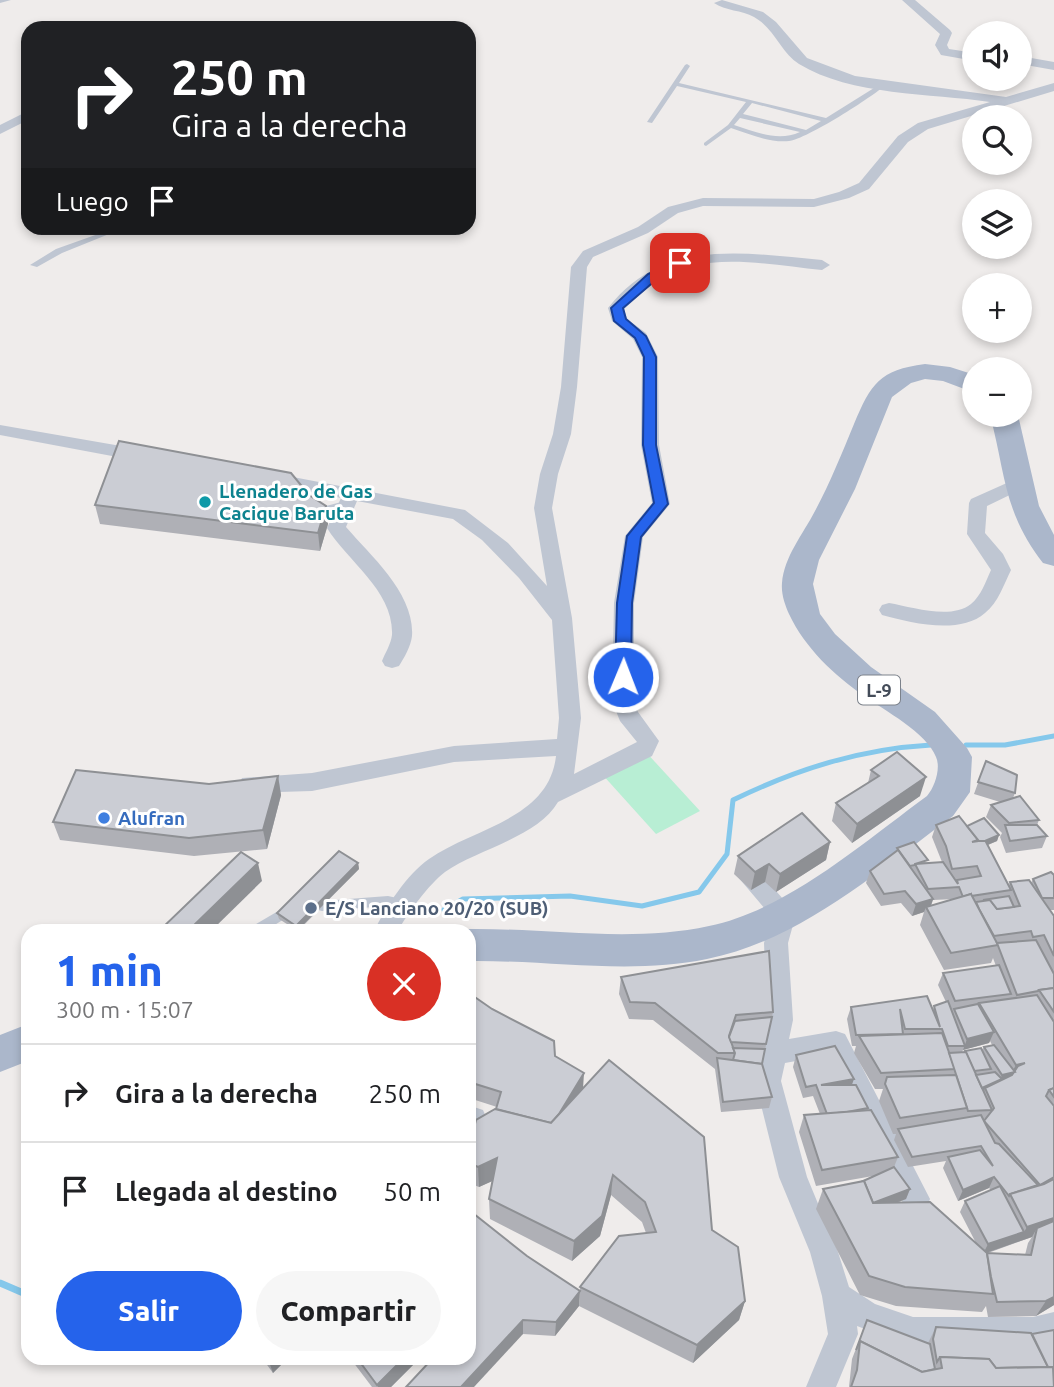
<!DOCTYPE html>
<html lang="es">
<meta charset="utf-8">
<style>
body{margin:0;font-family:Ubuntu,sans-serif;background:#f6f6f6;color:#202124;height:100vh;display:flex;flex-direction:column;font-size:26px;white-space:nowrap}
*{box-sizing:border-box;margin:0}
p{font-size:23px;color:#757577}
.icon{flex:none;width:38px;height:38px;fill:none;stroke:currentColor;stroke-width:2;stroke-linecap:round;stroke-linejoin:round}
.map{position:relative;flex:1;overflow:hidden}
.details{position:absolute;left:21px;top:924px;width:455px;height:441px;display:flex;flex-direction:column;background:#fff;border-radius:21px;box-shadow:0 4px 10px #0003}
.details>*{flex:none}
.hud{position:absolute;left:21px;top:21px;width:455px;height:214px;border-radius:21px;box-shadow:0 4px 10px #0003;background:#202124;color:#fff;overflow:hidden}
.controls{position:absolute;left:962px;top:21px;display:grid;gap:14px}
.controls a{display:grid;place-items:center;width:70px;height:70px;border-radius:50%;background:#fff;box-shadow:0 4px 10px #0003;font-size:35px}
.pin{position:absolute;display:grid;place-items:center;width:60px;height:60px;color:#fff;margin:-30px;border-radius:14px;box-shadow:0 4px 10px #0006}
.me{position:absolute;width:77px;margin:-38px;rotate:1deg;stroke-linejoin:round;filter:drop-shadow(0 0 5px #0008)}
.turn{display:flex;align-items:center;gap:24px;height:147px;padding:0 35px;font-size:32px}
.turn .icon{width:91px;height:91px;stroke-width:2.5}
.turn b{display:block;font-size:49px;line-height:60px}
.then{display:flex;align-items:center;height:66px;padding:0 35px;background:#0003;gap:14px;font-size:26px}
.round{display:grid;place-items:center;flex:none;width:74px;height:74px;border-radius:37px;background:#f6f6f6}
.overview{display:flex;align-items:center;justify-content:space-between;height:119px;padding:0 35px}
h1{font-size:42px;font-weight:800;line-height:52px;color:#2563eb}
.cta{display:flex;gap:14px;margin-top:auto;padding:14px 35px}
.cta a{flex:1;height:80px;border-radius:42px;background:#2563eb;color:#fff;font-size:28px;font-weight:800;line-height:80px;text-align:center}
.cta a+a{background:#f6f6f6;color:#202124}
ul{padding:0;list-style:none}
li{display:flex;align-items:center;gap:21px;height:98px;padding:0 35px;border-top:2px solid #e0e0e0}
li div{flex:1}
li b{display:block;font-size:26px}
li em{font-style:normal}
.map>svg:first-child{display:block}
.green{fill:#b8eed4}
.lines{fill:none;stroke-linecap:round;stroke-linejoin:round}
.stream-far1{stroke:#85c8eb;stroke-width:5}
.stream{stroke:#85c8eb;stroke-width:7}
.lane{fill:#bfc6d2;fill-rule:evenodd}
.street{fill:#bfc6d2;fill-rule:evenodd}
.primary{fill:#abb7cb;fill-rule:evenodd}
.wall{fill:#afb0b6;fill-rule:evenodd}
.shaded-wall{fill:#8e9094}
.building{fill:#cbcdd4;stroke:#8e9094;stroke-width:2}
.route{fill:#2563eb;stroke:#184099;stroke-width:2}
.culture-dot{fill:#0f9aa8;stroke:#fff;stroke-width:2.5}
.shop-dot{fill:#3f7fe0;stroke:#fff;stroke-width:2.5}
.service-dot{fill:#5c6f8a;stroke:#fff;stroke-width:2.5}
.labels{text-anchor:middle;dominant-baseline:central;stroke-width:6;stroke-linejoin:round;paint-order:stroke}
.shield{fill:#fff;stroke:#7c828b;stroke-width:2}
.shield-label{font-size:18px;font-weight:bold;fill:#444c59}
.culture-label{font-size:19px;font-weight:bold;fill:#0d838f;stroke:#fff;text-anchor:start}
.shop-label{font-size:19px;font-weight:bold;fill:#366cbe;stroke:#fff;text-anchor:start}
.service-label{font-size:19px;font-weight:bold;fill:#4e5e75;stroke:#fff;text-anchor:start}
</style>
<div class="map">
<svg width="1054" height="1387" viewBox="0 0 1054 1387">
<rect width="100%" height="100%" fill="#efeceb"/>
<polygon class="green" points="644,750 700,811 656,834 601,773"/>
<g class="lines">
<g class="stream-far1">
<polyline points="966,745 1005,745 1054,736"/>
<path d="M446,909L463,899L570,896L642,906L699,892L727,854L733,800C797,769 860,749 931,745"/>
</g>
<g class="stream">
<polyline points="445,910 449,907"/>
<polyline points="0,1283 28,1295"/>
</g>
<g class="lane">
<polygon points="0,0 11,0 0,3"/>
<path d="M687,64L690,66L679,83L826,118L882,83L887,84C872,97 807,139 789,141C770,143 749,134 731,128L706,146L704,145V143L728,125L746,102L677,86L652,123L647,122L685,65ZM752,103L821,121L806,130L743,114ZM740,118L800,132C778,142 756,132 734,125Z"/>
<polygon points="115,228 124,228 62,253 37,267 30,265 56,249"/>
<polygon points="345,501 350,504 348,506 314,515 309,512 311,510"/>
<polygon points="388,896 406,900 408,903 406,906 402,908 388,906 322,911 318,910 316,906 318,902 322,901"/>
<polygon points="285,907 289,908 291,912 289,916 265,931 249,931 251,927"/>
</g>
<g class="street">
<path d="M722,0L763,12L776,22L807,58L855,76L1006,97L1054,83V91L928,129L908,142L869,189L849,198L814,207L703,206L678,213L648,233L593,257L587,267L577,387L571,434L558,474L552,508L572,618L581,718L574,774L637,742L620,721L612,701L614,603L625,536L652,503L641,445L642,357L633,339L612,321L608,308C664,237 743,253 822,260L830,265L822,270C768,265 705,250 657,280C645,288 635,300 624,309L627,319L646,333L658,357L659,445L670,504L643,537L634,603V701L638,712L659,741L652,756L558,802C538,837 476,850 445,872C429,884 407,914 398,931H374C386,907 407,874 429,859C472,828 549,820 556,756L454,762L312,791L250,793L242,790L239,784L242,778L312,773L454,746L557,739L559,718L552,620L519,578L482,540L453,519L357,501L346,527C371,556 415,594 412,636C411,646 404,658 399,666L392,668L385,666L382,661C385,653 391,644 392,635C394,591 348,562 327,528L341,498L266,483L263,479L266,475L272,473L465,510L508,543L547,586L534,508L540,474L553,434L561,387L571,267L583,251L638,227L668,207L703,198L814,199L839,192L859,183L898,136L918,123L990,102C931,93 851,96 799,64C781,53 774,28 754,17C742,10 725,11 714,3Z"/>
<polygon points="902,0 915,0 950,30 952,33 947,45 949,49 975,53 975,61 941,55 935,45 940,34"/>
<polygon points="1020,56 1054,62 1054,70 1020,64"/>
<polygon points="28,111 28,120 0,134 0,125"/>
<polygon points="0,425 144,450 153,456 144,462 0,435"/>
<path d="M1018,478L1027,484L1024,488L987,506L985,533L1003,554L1011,570C1004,584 998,603 985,613C960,635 911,623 882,615L879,610L882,605L889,603C912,607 951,620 971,604C981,596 986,581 991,570L967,534L969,503L971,499Z"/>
<polygon points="750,867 758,870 796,914 788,943 793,1020 789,1039 836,1031 845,1034 930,1199 926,1209 916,1212 906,1209 829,1055 785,1063 781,1081 807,1177 838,1252 849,1287 875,1304 913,1317 1033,1317 1054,1312 1054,1342 1033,1347 913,1347 857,1326 858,1334 836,1387 806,1387 828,1334 822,1296 810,1252 779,1177 755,1081 767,1020 764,943 771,916 738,877 742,870"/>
<polygon points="474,1107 483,1110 487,1119 479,1150 469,1154 469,1108"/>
</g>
<g class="primary">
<path d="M925,364L950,367L975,375V393L943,381L925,379L911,383L892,397L855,489L819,560L813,584L820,614L835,634L871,667L935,712L967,748L972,757L970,792L953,816C878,871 801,940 707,959C630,975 548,960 469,961V931H462L469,929C548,928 631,943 709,926C787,910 864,842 927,796C935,787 941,768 936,757C927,733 884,710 864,696C834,675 805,648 789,614C785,605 781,594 782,583C784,557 803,534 815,511C830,483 842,453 854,424C871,384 879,370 925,364Z"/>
<path d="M990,415H1018L1039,506L1054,535V566L1043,563C1003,511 1006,475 990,415Z"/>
<polygon points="28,1024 28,1061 0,1072 0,1035"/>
</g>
</g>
<g class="wall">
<polygon points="309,495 326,506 328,524 320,551 100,524 95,505"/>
<polygon points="986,761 1015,793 1013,798 1039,820 1037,825 1047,836 1042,848 1006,853 1000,837 1002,833 986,817 991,805 1000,802 974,794"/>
<polygon points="871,770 920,796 852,843 832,821 836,803 868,783"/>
<polygon points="278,776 281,795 267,849 194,856 60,840 53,822 209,784"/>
<path d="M936,825L967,826L999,835L997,841L988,845L1009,885L1010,882L1031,883L1033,879L1054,875V910H1050L1054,916V1305L1036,1316L988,1317L986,1306L982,1312L896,1306L860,1295L816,1209L823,1189L861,1182L873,1176L816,1186L799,1132L804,1115L820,1114L813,1096L803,1098L793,1067L796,1055L851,1085L868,1108V1110L898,1157L894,1167L910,1189L906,1199L897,1203L976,1243L960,1212L965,1201L991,1190L989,1188L958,1201L943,1168L946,1161L908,1167L894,1140L896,1134H893L879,1101L883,1089H875L854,1053L856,1046H852L847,1019L851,1007L933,1010L934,1006L946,1002L938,985L943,973L996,966L993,958L991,963L944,970L920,925L924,912L912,916L901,903L881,906L866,883L870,871L896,851L897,848L927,863L942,862L932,837ZM955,899L931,906L933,900ZM990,1041L992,1045L984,1047L982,1050L962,1052L963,1050L989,1043ZM1032,1237L1028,1243L1025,1255L988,1253Z"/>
<polygon points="830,842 826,860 776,892 765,882 751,890 734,874 738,856"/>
<polygon points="358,863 359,869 298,931 279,919 277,913"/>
<polygon points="621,977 773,1012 762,1064 772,1097 769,1108 721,1112 715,1069 653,1020 629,1019 619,994"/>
<polygon points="469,993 555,1056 583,1088 712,1230 745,1301 739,1320 693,1363 579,1306 580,1287 646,1233 642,1222 611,1195 600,1236 572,1261 490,1219 489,1199 492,1181 479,1187 469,1183 469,1147 497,1107 469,1098"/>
<polygon points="469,1210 579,1306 555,1336 523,1334 469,1358"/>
<polygon points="867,1320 928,1343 936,1327 1032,1334 1054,1387 849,1387 852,1359"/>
<polygon points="262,1358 288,1358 273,1373"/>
<polygon points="350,1358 420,1358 391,1387 372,1387"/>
</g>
<g class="shaded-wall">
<polygon points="326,506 328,524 320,551 318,533"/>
<polygon points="278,776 281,795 267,849 263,830"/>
<polygon points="926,777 920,796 852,843 857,824"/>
<polygon points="999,835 997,841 975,850 978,843"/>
<polygon points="830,842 826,860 776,892 780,874"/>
<polygon points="258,863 262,881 211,931 188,931"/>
<polygon points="358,863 359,869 297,931 296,926"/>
<polygon points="769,864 765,882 751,890 755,872"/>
<polygon points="933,899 929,911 926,907 924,912 912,916 916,904"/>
<polygon points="994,1032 989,1043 963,1050 967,1039"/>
<polygon points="1025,1063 1019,1074 985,1088 984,1092 980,1089 1000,1080 1002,1075 1012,1072 1016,1065"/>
<polygon points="584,1073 583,1089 551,1128"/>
<polygon points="854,1079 850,1090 821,1085"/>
<polygon points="497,1158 497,1179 479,1187 478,1167"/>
<polygon points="613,1175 611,1195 600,1236 572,1261 574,1241"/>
<polygon points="994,1177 989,1188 958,1201 963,1190"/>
<polygon points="910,1189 906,1199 866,1214 870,1204"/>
<polygon points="1054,1218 1054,1230 1037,1228 1032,1237 983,1254 988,1244 1024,1232 1027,1227"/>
<polygon points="580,1291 579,1306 555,1336 556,1322"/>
<polygon points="1054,1297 1054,1305 1036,1316 1046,1301"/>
<polygon points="745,1301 739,1320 693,1363 697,1345"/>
<polygon points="523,1320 523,1334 474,1387 461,1387"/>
<polygon points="270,1358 288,1358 273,1373 268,1359"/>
<polygon points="404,1358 420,1358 391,1387 378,1387 377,1385"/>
</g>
<g class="building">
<polygon points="119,441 291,473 309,495 326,506 318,533 95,505"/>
<polygon points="897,752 926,777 857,824 836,803 879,776 871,770"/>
<polygon points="986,761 1017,775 1015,793 978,782"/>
<polygon points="76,770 209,784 278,776 263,830 189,838 53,822"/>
<polygon points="1020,796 1039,820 1009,823 991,805"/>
<polygon points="802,813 830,842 780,874 769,864 755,872 738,856"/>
<polygon points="959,816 978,840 972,842 985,840 1011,890 971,896 971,894 963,897 959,887 928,889 915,864 943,862 958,884 957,880 981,876 977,866 952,869 946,846 936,825"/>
<polygon points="984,818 999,835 985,841 977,841 978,840 967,826"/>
<polygon points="1005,825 1037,825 1047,836 1010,841"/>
<polygon points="914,842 928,860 915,864 915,865 910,866 897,848"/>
<polygon points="898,850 933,899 916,904 905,891 884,894 870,871"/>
<polygon points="339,851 358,863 296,926 277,913"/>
<polygon points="241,852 258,863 188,931 164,931 161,929"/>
<polygon points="1051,872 1054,875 1054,898 1042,898 1033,879"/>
<polygon points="1029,880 1054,916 1054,956 1044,935 1033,937 1031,931 994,936 979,909 976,902 990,900 997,909 1020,906 1010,882"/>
<polygon points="971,894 998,945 951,953 926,907"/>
<polygon points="1009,896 1014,907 997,909 990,900 983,900"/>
<polygon points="1036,940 1054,974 1054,988 1039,990 1038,991 1017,995 997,943"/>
<polygon points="769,951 773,1012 736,1015 729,1036 735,1053 718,1053 655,1003 630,1002 621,977"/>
<polygon points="999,965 1011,994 955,1001 943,973"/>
<polygon points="1054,988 1054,1012 1039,990"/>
<polygon points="469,993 492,1009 554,1041 555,1056 584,1073 559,1114 551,1123 496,1109 501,1092 469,1082"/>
<polygon points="1037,995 1054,1022 1054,1088 1049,1090 1046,1096 1054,1106 1054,1177 1040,1185 984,1121 994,1108 985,1088 1012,1075 1018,1066 1025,1063 1016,1065 979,1003"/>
<polygon points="927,996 940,1027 934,1006 948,1001 965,1046 948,1046 942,1029 905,1029 900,1009 903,1034 856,1035 851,1007"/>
<polygon points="978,1004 994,1032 967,1039 954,1009"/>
<polygon points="772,1017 766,1044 731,1042 729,1037 735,1021"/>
<polygon points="942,1033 955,1069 881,1073 859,1036"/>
<polygon points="994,1045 1015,1072 1002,1075 984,1047"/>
<polygon points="835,1046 854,1079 821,1085 856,1085 868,1108 847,1112 827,1114 816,1085 806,1087 796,1055"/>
<polygon points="733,1048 765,1049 762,1064 733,1060 735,1053"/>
<polygon points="981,1048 991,1069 974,1071 965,1051"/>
<polygon points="966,1052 992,1110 968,1111 949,1053"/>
<polygon points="717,1058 762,1064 772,1097 723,1102"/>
<polygon points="609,1060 704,1137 712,1230 738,1247 745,1301 697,1345 580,1287 619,1236 656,1232 645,1202 613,1175 602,1216 574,1241 489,1199 497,1158 478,1167 469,1163 469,1147 476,1120 495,1109 551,1123"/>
<polygon points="995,1072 1002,1079 982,1088 976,1075"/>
<polygon points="956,1075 967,1108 900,1118 885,1084 887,1077"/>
<polygon points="1054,1088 1054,1097 1049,1090"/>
<polygon points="871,1110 898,1157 822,1170 804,1115"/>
<polygon points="981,1115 995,1143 999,1144 1038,1185 1010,1194 1009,1196 994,1177 963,1190 948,1157 980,1150 993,1166 981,1146 912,1157 898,1129"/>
<polygon points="894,1167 910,1189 873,1203 864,1181 861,1182"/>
<polygon points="1054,1179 1054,1218 1027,1227 1010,1194 1044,1184"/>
<polygon points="864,1181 873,1203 930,1202 987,1253 993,1294 905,1287 869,1276 823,1189"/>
<polygon points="1000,1186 1024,1232 988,1244 965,1201"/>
<polygon points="469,1210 527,1256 580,1291 556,1322 523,1320 461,1387 406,1387 433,1358 469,1358"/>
<polygon points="1054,1221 1054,1297 1046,1301 997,1302 991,1277 987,1253 1031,1255 1037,1228"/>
<polygon points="867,1320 930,1344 935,1369 922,1372 860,1341 856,1350"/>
<polygon points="936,1327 1031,1333 1048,1367 996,1368 989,1359 940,1357 937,1362 933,1339"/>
<polygon points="1054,1330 1054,1371 1053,1367 1048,1367 1032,1334"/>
<polygon points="860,1341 922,1372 942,1368 940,1357 989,1359 996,1368 1053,1367 1054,1387 851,1387 857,1370"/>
<polygon points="357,1358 404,1358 377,1385"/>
</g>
<polygon class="route" points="676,261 686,263 657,279 623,308 626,319 646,336 656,357 656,445 668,504 641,537 632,603 631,677 623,682 615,677 617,603 627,536 654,503 643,445 644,357 635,338 614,321 611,308 648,274"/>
<circle class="culture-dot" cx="205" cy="502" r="7"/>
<circle class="shop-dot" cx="104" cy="818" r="7"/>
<circle class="service-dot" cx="311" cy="908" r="7"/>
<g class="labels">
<rect class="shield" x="858" y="675.5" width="42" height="29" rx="5"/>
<g class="shield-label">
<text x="879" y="690">L-9</text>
</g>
<g class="culture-label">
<text x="219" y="491">Llenadero de Gas<tspan x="219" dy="22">Cacique Baruta</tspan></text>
</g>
<g class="shop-label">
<text x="118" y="818">Alufran</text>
</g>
<g class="service-label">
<text x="325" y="908">E/S Lanciano 20/20 (SUB)</text>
</g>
</g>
</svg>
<div class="controls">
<a><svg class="icon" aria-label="sound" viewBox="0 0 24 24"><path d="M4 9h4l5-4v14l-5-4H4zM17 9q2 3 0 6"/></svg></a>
<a><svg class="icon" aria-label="search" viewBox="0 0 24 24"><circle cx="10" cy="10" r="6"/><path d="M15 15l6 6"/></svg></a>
<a><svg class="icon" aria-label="layers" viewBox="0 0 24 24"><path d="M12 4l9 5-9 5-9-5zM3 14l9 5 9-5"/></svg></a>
<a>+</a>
<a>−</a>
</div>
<div class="pin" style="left:680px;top:263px;background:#d93025"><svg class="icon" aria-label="arrive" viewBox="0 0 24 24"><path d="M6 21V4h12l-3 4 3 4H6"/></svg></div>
<svg class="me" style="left:623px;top:677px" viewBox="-20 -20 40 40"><circle r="17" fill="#2563eb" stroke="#fff" stroke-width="3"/><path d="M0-11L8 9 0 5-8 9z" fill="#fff"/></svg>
<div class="hud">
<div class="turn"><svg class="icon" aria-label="right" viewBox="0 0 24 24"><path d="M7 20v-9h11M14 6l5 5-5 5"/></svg><div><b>250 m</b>Gira a la derecha</div></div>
<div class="then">Luego<svg class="icon" aria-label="arrive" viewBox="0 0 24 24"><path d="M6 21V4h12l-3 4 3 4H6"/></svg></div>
</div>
<section class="details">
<div class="overview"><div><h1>1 min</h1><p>300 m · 15:07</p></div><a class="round" style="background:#d93025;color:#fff"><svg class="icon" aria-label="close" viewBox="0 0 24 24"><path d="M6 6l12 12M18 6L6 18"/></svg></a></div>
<ul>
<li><svg class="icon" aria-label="right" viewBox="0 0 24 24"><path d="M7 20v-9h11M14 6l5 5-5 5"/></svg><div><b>Gira a la derecha</b></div><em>250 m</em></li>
<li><svg class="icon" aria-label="arrive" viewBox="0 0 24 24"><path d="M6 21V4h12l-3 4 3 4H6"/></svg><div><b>Llegada al destino</b></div><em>50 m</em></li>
</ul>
<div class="cta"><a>Salir</a><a>Compartir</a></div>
</section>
</div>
